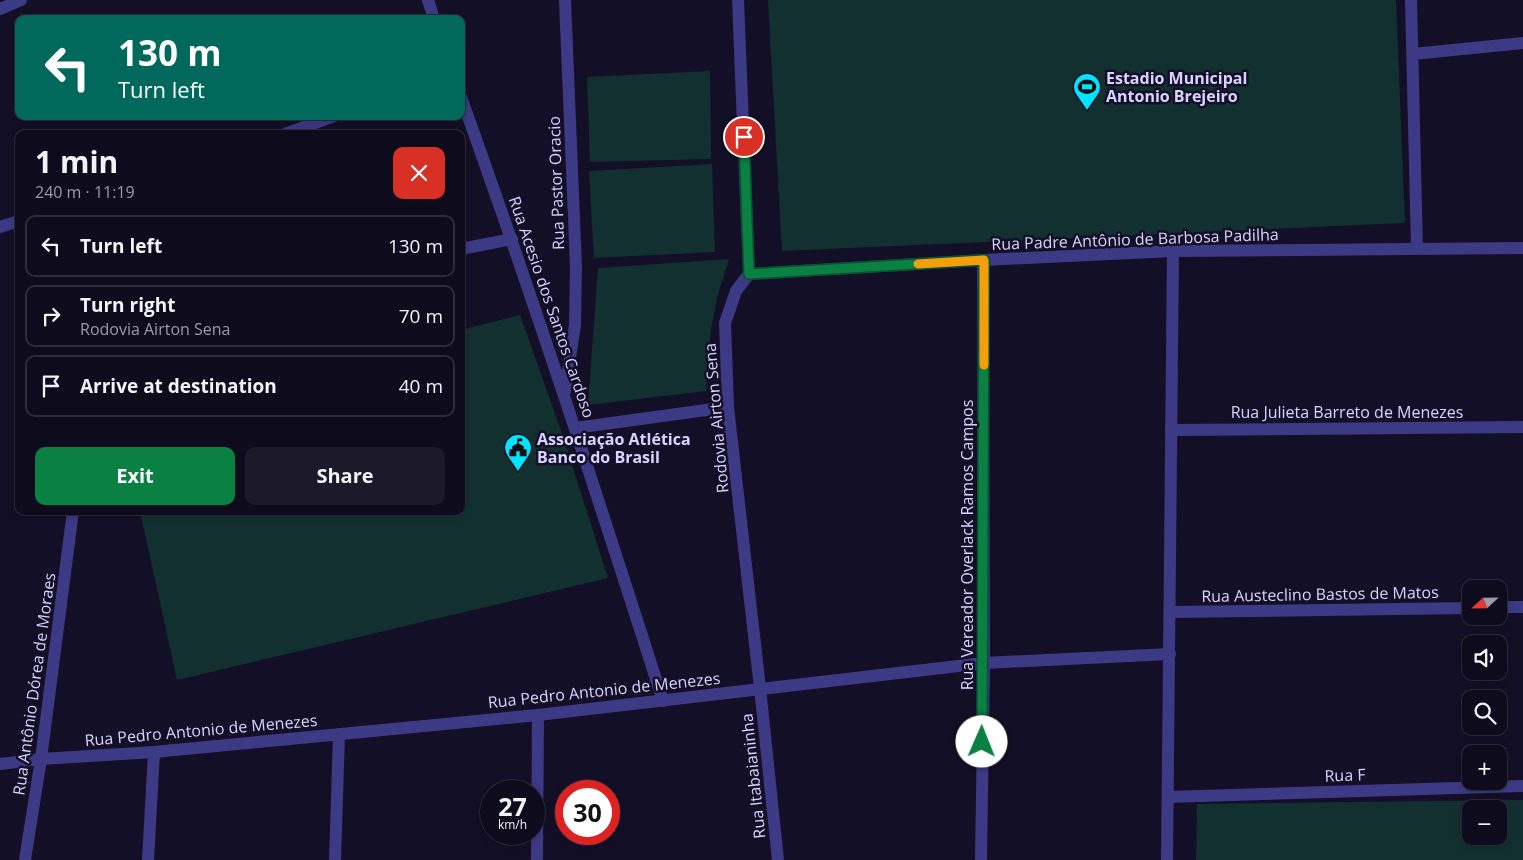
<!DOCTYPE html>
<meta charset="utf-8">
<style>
body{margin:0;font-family:"Open Sans",sans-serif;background:#1c1929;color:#f1f3f6;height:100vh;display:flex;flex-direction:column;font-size:19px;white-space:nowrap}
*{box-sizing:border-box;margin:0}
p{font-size:16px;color:#9b9ba3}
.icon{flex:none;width:28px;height:28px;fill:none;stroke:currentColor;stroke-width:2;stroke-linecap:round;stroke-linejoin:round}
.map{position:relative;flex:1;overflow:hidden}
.details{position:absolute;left:15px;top:130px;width:450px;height:385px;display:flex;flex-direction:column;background:#0e0b1c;border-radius:10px;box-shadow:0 2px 8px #0003,0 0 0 1px #2e2b3b}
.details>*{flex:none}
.banner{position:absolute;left:15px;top:15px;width:450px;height:105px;border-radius:10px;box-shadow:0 2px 8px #0003,0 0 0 1px #2e2b3b;background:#00695c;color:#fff;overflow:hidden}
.needle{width:32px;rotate:248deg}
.controls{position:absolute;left:1462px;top:580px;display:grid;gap:10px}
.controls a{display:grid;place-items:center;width:45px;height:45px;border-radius:10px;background:#0e0b1c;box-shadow:0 2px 8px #0003,0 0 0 1px #2e2b3b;font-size:25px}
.speed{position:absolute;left:480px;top:780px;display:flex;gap:10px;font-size:25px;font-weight:700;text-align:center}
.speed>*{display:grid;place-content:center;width:65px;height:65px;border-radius:50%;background:#0e0b1c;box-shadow:0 2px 8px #0003,0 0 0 1px #2e2b3b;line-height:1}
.speed small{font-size:12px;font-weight:400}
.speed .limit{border:8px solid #d22;background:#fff;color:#111}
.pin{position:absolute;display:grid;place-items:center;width:42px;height:42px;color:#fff;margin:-21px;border:2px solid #fff;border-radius:50%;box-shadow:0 1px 5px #0007}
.me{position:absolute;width:55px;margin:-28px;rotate:1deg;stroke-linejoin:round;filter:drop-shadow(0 0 4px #0008)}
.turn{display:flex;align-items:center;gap:18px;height:105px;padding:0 20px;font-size:22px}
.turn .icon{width:65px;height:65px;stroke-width:2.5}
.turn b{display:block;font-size:35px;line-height:42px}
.round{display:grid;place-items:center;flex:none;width:52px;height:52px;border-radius:10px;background:#1c1929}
.head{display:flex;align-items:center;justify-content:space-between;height:85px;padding:0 20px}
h1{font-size:30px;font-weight:700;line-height:38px}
.button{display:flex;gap:10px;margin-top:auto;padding:10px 20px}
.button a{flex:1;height:58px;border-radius:10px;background:#0b8043;color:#fff;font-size:20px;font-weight:700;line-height:58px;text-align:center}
.button a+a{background:#1c1929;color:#f1f3f6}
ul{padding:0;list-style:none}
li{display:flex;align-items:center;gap:15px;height:62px;margin:0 10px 8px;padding:0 10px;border:2px solid #2e2b3b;border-radius:10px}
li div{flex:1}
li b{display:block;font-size:19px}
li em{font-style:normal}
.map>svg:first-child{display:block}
.green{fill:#12302f;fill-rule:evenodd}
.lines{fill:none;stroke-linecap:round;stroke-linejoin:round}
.minor{stroke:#3d3a85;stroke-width:12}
.route-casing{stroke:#07532c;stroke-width:12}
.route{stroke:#0b8043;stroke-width:9}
.slow{stroke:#f59e0b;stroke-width:9}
.labels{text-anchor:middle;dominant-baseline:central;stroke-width:5;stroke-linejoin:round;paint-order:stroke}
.poi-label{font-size:16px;font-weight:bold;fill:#d9d4ff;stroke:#130f26;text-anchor:start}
.street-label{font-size:16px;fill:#d9d4ff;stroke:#130f26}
</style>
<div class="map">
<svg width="1523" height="860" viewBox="0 0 1523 860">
<rect width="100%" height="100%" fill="#130f26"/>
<g class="green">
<polygon points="768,0 1396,0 1405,223 782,251"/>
<polygon points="710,71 711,159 590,162 587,77"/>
<polygon points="712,164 715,252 594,258 589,171"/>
<polygon points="729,259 718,294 711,328 706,391 588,405 598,268"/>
<polygon points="520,315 562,433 608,578 177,680 140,511 461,511 461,330"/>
<path d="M1523,800V860H1196L1197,804ZM1471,809H1499V836H1471Z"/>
</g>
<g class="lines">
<g class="minor">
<polyline points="428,0 434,19"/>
<polyline points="738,0 749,274 736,291 725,323 728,407 760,688 778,860"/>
<polyline points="1411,0 1417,249"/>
<polyline points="0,9 21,0"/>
<polyline points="1413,54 1523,43"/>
<path d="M461,97C533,297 598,498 663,701"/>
<polyline points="285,134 334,116"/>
<polyline points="0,227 19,221"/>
<polyline points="461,249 512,239"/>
<polyline points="749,274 983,260 1173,251 1523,248"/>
<polyline points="565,391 575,325 576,267 565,0"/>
<polyline points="575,428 728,407"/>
<polyline points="1171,430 1523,427"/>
<polyline points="1499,607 1523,607"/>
<polyline points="1170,612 1471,608"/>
<polyline points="0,764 41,759 154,752 538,715 984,663 1170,654"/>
<polyline points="1168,797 1523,786"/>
<polyline points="25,860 41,759 73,511"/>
<polyline points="148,860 154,752"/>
<polyline points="335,860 339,734"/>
<polyline points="537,860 538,715"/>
<polyline points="981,860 984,663 983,260"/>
<polyline points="1167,860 1173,251"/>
</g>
</g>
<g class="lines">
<defs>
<polyline id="route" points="744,137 749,274 984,260 982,742"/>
</defs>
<use href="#route" class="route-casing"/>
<use href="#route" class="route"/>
<polyline class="slow" points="918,264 984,260 984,365"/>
</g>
<defs>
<symbol id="stadium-pin" viewBox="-11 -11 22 30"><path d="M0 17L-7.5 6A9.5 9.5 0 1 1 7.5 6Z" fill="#00e5ff" stroke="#130f26"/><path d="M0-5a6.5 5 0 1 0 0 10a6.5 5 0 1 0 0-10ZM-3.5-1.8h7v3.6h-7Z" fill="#111"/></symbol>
<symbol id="civic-pin" viewBox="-11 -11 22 30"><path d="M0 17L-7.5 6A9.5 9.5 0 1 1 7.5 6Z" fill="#00e5ff" stroke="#130f26"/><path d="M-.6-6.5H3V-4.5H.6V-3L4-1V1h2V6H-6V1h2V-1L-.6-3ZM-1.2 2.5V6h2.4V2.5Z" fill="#111"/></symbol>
</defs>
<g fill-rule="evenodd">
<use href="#stadium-pin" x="1071" y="71" width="32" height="43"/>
<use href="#civic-pin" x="502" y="432" width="32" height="43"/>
</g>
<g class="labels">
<g class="poi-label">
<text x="1106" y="78">Estadio Municipal<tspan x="1106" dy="18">Antonio Brejeiro</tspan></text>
<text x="537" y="439">Associação Atlética<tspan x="537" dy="18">Banco do Brasil</tspan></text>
</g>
<g class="street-label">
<text transform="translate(556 183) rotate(-92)">Rua Pastor Oracio</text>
<text transform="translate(1135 239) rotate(-2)">Rua Padre Antônio de Barbosa Padilha</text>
<text transform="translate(552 307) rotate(71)">Rua Acesio dos Santos Cardoso</text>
<text x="1347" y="412">Rua Julieta Barreto de Menezes</text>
<text transform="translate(716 418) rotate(-95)">Rodovia Airton Sena</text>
<text transform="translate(967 545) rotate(-90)">Rua Vereador Overlack Ramos Campos</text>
<text transform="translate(1320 594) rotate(-1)">Rua Austeclino Bastos de Matos</text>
<text transform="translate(34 684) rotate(-82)">Rua Antônio Dórea de Moraes</text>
<text transform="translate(604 690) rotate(-6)">Rua Pedro Antonio de Menezes</text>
<text transform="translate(201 730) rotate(-5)">Rua Pedro Antonio de Menezes</text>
<text transform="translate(1345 775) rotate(-2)">Rua F</text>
<text transform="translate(753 776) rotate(-96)">Rua Itabaianinha</text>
</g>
</g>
</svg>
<div class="controls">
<a><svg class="needle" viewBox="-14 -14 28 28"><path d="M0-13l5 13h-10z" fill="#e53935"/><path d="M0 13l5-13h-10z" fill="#9b9ba3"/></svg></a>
<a><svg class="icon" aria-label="sound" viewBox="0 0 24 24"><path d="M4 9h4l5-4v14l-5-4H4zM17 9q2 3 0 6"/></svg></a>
<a><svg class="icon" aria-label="search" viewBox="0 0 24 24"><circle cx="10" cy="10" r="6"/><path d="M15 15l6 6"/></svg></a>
<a>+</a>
<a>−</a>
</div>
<div class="speed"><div>27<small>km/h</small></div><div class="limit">30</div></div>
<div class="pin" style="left:744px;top:137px;background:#d93025"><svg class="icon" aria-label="arrive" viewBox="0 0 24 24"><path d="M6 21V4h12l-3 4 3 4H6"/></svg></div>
<svg class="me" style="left:982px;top:742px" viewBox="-20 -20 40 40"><circle r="19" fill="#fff"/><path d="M0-13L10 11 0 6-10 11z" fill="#0b8043"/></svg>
<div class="banner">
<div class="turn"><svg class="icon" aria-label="left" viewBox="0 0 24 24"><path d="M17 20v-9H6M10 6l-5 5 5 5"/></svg><div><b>130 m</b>Turn left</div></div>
</div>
<section class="details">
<div class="head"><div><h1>1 min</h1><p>240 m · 11:19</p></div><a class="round" style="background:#d93025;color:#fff"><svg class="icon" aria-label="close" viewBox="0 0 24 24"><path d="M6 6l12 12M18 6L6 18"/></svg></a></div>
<ul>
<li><svg class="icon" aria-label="left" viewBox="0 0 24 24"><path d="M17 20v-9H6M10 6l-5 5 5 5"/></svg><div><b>Turn left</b></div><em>130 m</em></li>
<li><svg class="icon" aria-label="right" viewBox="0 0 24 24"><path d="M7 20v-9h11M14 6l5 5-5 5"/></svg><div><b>Turn right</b><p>Rodovia Airton Sena</p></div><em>70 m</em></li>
<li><svg class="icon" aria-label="arrive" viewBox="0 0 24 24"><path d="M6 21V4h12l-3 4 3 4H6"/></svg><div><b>Arrive at destination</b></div><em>40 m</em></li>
</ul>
<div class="button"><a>Exit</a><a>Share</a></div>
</section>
</div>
